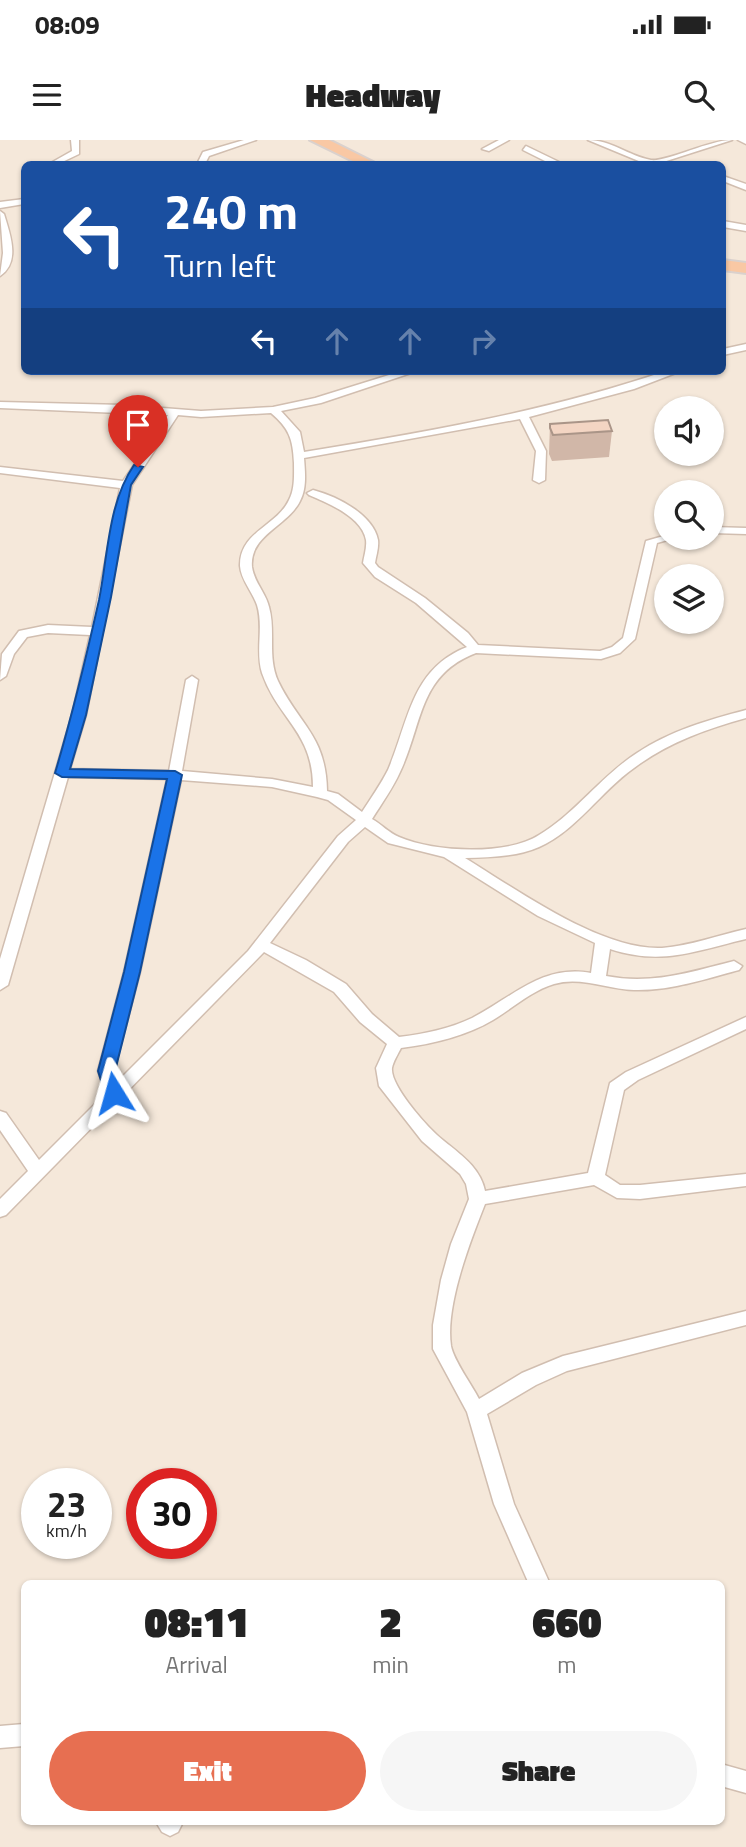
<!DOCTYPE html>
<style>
body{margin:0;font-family:"Titillium Web",sans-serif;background:#f6f6f6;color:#222;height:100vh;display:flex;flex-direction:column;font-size:26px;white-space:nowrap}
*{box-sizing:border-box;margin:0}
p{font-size:23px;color:#767676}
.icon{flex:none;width:38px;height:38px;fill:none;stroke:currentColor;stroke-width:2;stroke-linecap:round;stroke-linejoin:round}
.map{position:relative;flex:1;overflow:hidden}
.drawer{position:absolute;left:21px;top:1440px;width:704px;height:245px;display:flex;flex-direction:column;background:#fff;border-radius:10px;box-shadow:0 2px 5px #0004}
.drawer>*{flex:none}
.banner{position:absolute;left:21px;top:21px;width:705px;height:214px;border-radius:10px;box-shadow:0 2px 5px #0004;background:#1a4fa0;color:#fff;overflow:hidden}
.controls{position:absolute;left:654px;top:256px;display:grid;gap:14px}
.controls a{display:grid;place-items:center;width:70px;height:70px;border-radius:50%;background:#fff;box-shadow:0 2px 5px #0004;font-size:35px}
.speed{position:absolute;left:21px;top:1328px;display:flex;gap:14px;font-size:35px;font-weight:700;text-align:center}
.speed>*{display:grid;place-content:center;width:91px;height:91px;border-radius:50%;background:#fff;box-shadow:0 2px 5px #0004;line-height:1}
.speed small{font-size:18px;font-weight:400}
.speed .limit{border:10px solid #d22;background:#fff;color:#111}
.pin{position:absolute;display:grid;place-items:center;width:60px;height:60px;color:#fff;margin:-72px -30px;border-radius:50% 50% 50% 0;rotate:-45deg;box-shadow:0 0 7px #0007}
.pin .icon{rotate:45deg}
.me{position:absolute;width:77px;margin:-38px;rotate:352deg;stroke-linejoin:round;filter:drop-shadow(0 0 5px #0008)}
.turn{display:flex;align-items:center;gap:24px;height:147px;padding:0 28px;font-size:32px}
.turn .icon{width:91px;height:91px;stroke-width:2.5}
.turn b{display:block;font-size:49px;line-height:60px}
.lanes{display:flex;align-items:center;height:66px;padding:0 28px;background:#0003;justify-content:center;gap:35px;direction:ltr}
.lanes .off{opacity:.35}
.eta{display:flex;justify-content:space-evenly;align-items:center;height:119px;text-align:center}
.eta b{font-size:42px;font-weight:800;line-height:49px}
.action{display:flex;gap:14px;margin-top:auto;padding:14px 28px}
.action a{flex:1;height:80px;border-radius:42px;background:#e76f51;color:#fff;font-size:28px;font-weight:800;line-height:80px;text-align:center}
.action a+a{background:#f6f6f6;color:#222}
.status{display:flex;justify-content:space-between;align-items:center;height:49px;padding:0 35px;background:#fff;direction:ltr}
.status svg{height:19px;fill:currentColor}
header{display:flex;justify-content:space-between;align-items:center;height:91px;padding:0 28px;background:#fff;font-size:32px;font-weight:800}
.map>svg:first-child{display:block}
.residential{fill:#f5e8da;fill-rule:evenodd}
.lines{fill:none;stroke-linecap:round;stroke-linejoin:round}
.minor-casing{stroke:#d1beb0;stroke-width:3}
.trunk-casing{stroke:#dad1cd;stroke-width:4}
.minor{fill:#fff;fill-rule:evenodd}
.trunk{fill:#f9c8a4;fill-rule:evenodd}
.wall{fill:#d1b7a8}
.building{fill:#f3d5c3;stroke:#aa9588;stroke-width:2}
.route{fill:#1a73e8;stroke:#114b97;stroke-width:2}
</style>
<div class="status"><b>08:09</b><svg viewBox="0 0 49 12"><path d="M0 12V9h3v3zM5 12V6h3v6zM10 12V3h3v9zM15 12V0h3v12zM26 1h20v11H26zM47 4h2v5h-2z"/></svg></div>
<header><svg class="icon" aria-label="menu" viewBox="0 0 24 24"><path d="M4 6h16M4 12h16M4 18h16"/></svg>Headway<svg class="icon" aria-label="search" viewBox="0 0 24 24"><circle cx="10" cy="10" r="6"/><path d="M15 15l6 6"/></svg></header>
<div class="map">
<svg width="746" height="1707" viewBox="0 0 746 1707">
<rect width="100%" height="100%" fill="#fdf6ec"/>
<path class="residential" d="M0,0H746V1707H0ZM24,24H723V231H24ZM667,268H712V313H667ZM667,352H712V397H667ZM667,436H712V481H667ZM37,1344H96V1404H37ZM142,1344H201V1404H142ZM24,1444H721V1682H24Z"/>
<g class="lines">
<defs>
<g id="minor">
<polygon points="71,0 79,0 79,14 58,24 49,24 72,11"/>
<polygon points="244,0 256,0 209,16 205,24 197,24 203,12"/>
<polygon points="499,0 509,0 489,11 482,9"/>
<path d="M588,0C611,0 629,16 651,20C667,22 709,0 732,0L657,24H646Z"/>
<polygon points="738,0 746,0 746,4"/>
<polygon points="526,6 559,22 560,24 551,24 523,10"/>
<polygon points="723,36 746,44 746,50 723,41"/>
<polygon points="24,59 24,64 0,68 0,62"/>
<path d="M0,71L4,74C10,94 21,122 0,136L3,113Z"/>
<polygon points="723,81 746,85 746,91 723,87"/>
<polygon points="746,204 746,210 723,215 723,209"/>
<path d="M402,231H417L321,263L281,271L300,292L304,312C427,292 548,271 666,231H681L634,249L529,277L546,311L545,340L539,343L533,340L536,311L520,279L304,318C305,332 307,348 300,361C288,386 249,395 252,427C254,442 266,453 269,467C276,491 267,516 278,541C299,585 326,595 327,651L338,654L362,672C371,658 381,644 388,630C409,581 411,529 467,507L416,463L375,437L363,423C364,416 367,408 366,400C362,377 328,363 309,355L307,353L313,350C336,356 373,374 378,400C379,408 376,416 375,423L378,427L425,458L468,493L478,505L600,511L612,507L623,498L646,401L667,395V397H678L657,403L635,499L620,513L601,519L476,513C418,535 423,584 400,632C393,648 382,663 372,679C381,684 389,693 399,697C434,712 506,716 539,695C576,673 601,636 637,613C670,591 708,580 746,570V578C706,589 667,603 634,628C601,651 576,691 539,707C516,717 490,717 465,718C516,749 601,811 662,808C690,806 719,795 746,789V799C695,811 662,826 610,809L606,836C651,845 691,832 734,821L742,826L739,830C705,839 670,851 634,850C607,849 580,836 554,844C531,851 513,868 493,880C466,896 433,904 401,908C398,914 393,922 392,928C390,945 424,983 437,995C455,1011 480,1025 485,1051L588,1033L610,943L626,932L746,877V889L638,940L624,950L605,1035L620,1045H640L746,1034V1046L640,1059L617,1058L594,1045L485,1064C470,1102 445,1166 451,1206C454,1221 472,1245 479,1259L522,1233L563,1216L746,1171V1185L567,1231L536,1245L487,1274L514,1364L550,1444H529L494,1364L467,1272L433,1209V1185L441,1140L451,1104L469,1059L466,1044L460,1034L422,1001L379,946L376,928L387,904L360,882L334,852L264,812L6,1075L0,1077V1059L28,1031L0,990V971L6,973L39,1020L106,953L98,931L124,832L167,639L68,637L8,845L0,850V819L72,575L90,495L48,493L27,497L14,514L6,536L0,540L2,514L19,491L48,485L92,487L120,348L0,333V327L123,341L168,275L0,268V262L124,265L201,271L273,267L315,258ZM271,273C289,288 293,299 294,323C294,335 295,349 289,360C277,386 239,392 240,426C241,440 252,451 257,465C264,487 255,511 262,533C278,579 313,592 313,647L272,639L182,631L198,540L192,536L186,540L169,631L70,629L86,575L132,345L178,275L201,277ZM181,640L272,647L317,657L328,660L356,680L338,696L248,811L118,941L114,931L140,832ZM365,687L388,703L444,717L538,776L595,803L591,833C542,824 513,857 472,878C449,889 424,894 399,897L372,874L346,844L306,820L270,803L348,702Z"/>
<polygon points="712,387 746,388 746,394 712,393"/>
<polygon points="24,1584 24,1606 0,1608 0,1586"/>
<polygon points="721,1624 746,1631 746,1653 721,1646"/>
<polygon points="156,1682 181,1682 182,1684 178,1692 170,1696 162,1692"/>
</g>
<g id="trunk">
<polygon points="310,0 329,0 377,24 359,24"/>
<polygon points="723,120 746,123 746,133 723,130"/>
</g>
</defs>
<use href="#minor" class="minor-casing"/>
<use href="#trunk" class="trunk-casing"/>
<use href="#minor" class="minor"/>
<use href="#trunk" class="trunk"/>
</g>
<polygon class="wall" points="550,284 612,291 609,317 552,321 549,314"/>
<polygon class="building" points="608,280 612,291 553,295 550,288 550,284"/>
<path class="route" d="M134,325L143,327L131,345L111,457L86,575L70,629L175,631L182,635L140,832L115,931L122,953L114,959L105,953L98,931L124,832L167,639L62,637L55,633C72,576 86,518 99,460C108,415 108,363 134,325Z"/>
</svg>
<div class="controls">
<a><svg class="icon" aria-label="sound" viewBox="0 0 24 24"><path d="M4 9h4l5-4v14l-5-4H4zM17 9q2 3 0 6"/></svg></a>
<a><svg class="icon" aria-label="search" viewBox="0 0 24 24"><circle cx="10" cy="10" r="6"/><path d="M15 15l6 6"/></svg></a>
<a><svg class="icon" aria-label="layers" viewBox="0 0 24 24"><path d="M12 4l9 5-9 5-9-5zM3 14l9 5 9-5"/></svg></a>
</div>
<div class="speed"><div>23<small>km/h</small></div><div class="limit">30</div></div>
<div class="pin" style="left:138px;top:327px;background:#d93025"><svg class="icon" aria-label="arrive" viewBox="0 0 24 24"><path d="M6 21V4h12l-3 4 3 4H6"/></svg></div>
<svg class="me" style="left:114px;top:953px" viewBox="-20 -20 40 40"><path d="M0-17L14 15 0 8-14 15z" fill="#1a73e8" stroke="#fff" stroke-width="4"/></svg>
<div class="banner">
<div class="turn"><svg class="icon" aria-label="left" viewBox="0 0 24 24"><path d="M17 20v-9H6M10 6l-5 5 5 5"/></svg><div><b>240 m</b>Turn left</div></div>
<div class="lanes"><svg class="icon" aria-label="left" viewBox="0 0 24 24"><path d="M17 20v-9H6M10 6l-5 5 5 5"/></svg><svg class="icon off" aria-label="ahead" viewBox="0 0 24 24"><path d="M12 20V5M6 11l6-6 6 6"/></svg><svg class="icon off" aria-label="ahead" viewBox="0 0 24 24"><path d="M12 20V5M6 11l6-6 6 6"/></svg><svg class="icon off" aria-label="right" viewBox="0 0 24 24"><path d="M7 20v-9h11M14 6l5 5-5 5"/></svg></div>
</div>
<section class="drawer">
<div class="eta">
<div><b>08:11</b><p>Arrival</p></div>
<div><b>2</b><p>min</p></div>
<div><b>660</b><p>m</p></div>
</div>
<div class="action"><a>Exit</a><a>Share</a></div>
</section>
</div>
